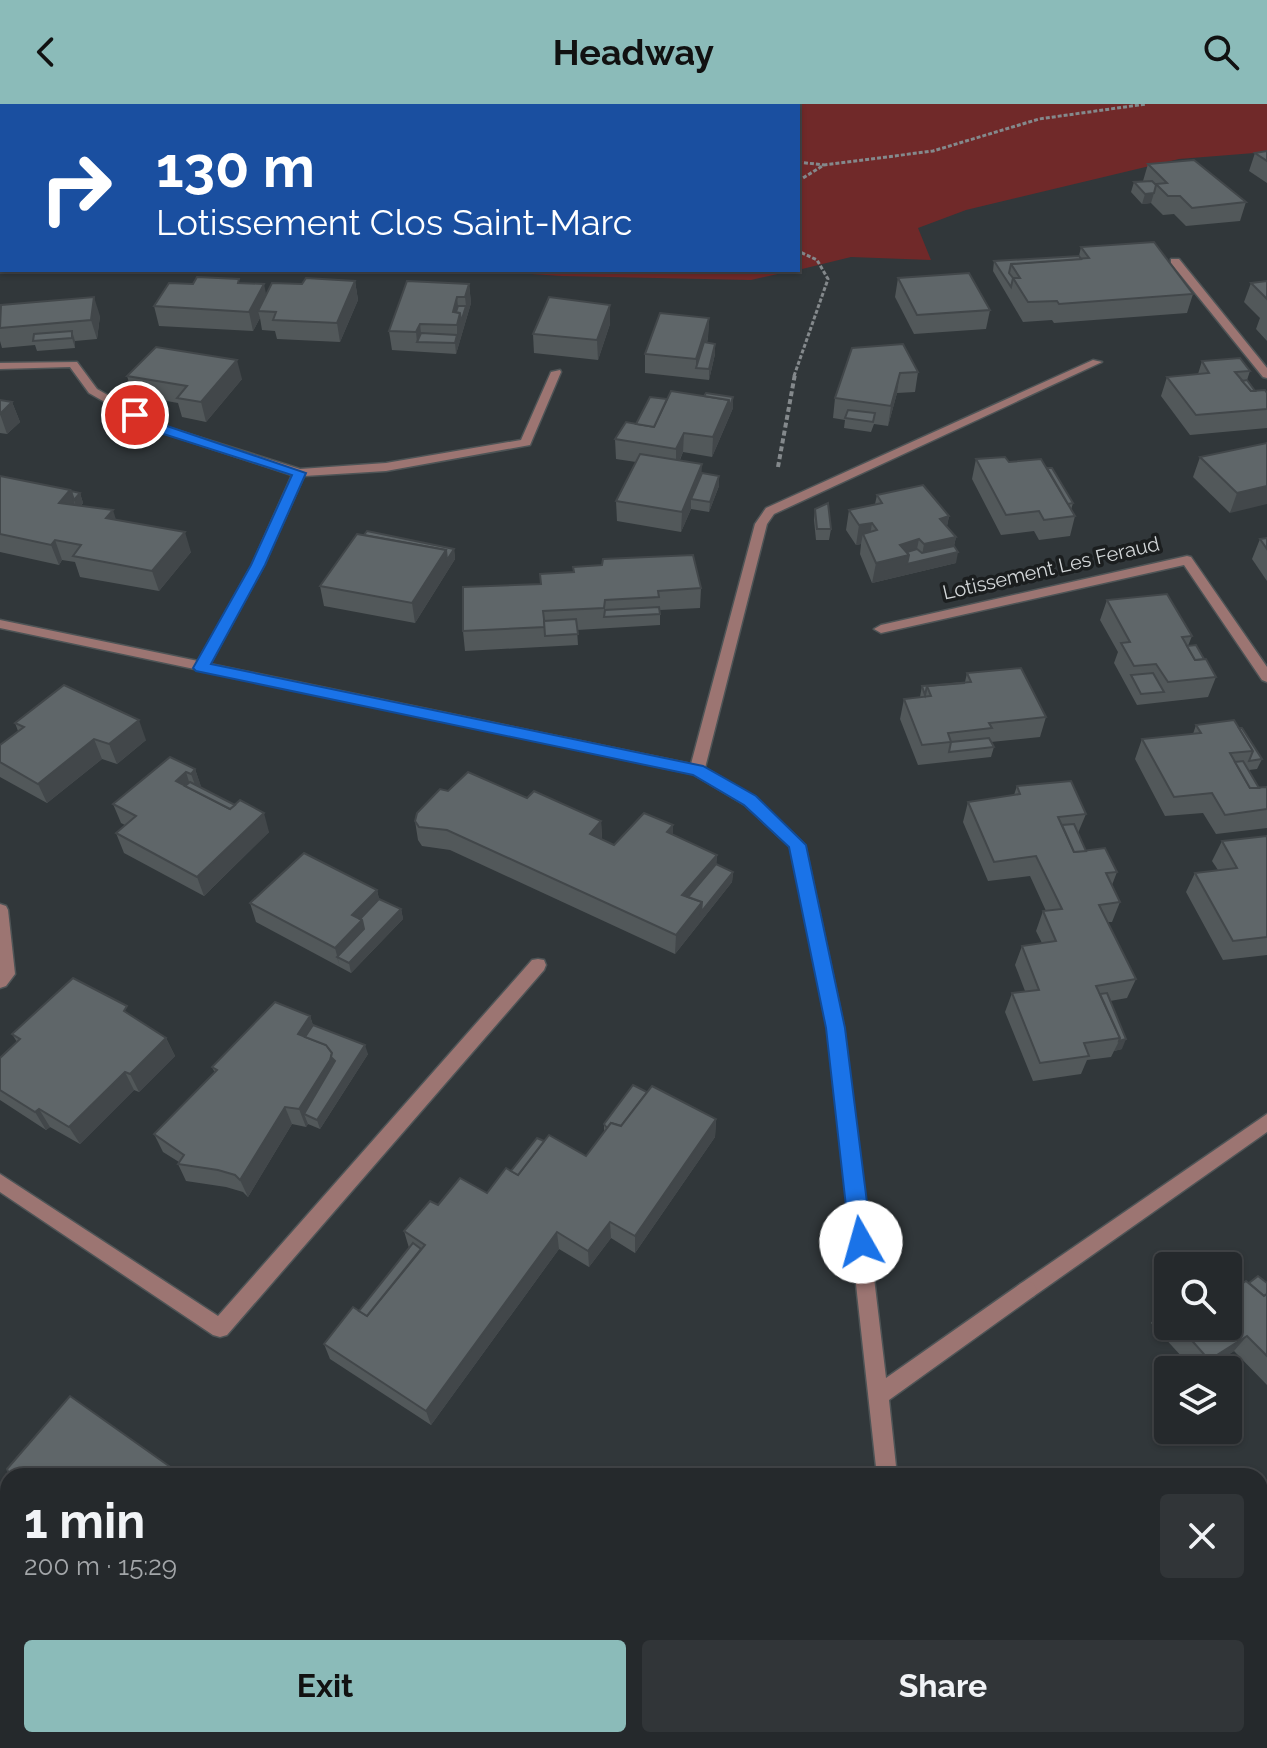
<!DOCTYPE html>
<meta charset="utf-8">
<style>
body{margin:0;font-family:Raleway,sans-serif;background:#313538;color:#f1f3f6;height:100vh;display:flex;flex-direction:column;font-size:30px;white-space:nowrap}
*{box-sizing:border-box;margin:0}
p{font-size:26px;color:#a3a6a9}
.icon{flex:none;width:44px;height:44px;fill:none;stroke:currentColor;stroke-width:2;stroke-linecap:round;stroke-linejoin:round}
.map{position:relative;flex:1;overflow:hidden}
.side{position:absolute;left:0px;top:1364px;width:1268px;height:280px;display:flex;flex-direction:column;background:#25292c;border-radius:24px 24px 0 0;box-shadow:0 2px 6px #0004,0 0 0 2px #424548}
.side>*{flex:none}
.hud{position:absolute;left:0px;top:0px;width:800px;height:168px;box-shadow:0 2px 6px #0004,0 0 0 2px #424548;background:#1a4fa0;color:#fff;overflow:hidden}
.controls{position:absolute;left:1154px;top:1148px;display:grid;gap:16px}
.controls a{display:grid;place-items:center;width:88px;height:88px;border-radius:8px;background:#25292c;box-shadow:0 2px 6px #0004,0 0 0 2px #424548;font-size:40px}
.pin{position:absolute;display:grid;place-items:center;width:68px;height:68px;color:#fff;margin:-34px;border:4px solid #fff;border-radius:50%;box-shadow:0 2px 8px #0007}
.me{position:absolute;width:88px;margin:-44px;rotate:353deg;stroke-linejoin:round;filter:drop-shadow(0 0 6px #0008)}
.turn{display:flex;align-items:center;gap:28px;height:168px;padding:0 24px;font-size:36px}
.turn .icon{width:104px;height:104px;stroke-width:2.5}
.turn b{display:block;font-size:56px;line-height:68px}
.round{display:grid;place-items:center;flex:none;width:84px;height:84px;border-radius:8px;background:#313538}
.overview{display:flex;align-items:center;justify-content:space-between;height:136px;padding:0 24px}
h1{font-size:48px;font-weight:700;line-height:60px}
.primary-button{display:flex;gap:16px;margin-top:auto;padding:16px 24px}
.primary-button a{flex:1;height:92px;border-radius:8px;background:#8bbbb9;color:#111;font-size:32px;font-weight:700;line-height:92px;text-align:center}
.primary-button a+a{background:#313538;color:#f1f3f6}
header{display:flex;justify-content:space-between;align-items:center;height:104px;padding:0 24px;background:#8bbbb9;color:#111;font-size:36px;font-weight:700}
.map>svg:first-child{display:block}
.green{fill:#702929}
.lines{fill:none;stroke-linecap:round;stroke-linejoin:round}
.lane-casing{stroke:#4e5456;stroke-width:3}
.street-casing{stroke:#4e5456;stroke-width:3}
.path-far1{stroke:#84898c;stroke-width:3;stroke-dasharray:4 2;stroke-linecap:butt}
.path{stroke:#84898c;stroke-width:4;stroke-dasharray:5 3;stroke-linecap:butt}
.lane{fill:#9c7572;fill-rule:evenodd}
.street{fill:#9c7572;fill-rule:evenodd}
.wall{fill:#52585a}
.shaded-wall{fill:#42474a}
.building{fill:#5f6669;stroke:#42474a;stroke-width:2}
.route{fill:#1a73e8;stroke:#114b97;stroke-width:2}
.labels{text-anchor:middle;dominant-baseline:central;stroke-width:7;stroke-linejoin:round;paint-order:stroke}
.street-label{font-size:20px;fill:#d2d6d8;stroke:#1b1e1f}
</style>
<header><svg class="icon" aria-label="back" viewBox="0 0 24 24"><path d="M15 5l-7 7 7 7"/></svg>Headway<svg class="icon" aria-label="search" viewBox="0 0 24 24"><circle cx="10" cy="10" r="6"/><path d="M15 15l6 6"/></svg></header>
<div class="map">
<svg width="1267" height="1644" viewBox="0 0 1267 1644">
<rect width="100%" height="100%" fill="#31373a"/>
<g class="green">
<polygon points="0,0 1267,0 1267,48 1179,55 966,106 918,124 931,156 851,153 798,166 798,2 2,2 0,164"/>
<polygon points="468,166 796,166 751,176 561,172"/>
</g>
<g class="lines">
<defs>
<g id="lane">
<polygon points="1187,452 1191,453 1267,563 1267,578 1262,576 1184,461 881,529 874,525 881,521"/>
<polygon points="0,800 6,802 8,806 15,870 6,882 0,884"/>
<polygon points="538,855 544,856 546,861 544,866 227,1231 220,1233 213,1231 0,1088 0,1070 218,1212 532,856"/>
<polygon points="1267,1010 1267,1028 1034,1192 1027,1195 1020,1192 1017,1186 1020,1180"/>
</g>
<g id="street">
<polygon points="1171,155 1179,155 1267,264 1267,274 1263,273 1171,159"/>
<polygon points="1093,256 1102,258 774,410 767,420 705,664 755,693 805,741 844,924 886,1274 1020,1180 1027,1177 1034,1180 1037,1186 1034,1192 889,1296 897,1372 877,1372 828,924 790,743 745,701 693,670 0,524 0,516 198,557 252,461 292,371 152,325 89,289 70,263 0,265 0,259 77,258 97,285 160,321 300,365 386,359 521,336 551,268 560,266 561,268 530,341 386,367 304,372 264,461 210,560 691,660 755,420 766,404"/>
<polygon points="1267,1582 1267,1607 1260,1610 1260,1584"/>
<polygon points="901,1636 925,1636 926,1644 902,1644"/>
<polygon points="1182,1636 1214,1636 1210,1644 1178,1644"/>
</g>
</defs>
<use href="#lane" class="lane-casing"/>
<use href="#street" class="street-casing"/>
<g class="path-far1">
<polyline points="798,58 824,61"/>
<polyline points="798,77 824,61 933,47 1039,15 1146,0"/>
<polyline points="794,272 828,175 817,156 798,147"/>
</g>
<polyline class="path" points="778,363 795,270"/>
<use href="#lane" class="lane"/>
<use href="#street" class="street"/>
</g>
<g class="wall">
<polygon points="1267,47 1267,79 1249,67 1255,49"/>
<polygon points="1148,60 1246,98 1240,117 1186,122 1174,110 1163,111 1151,99 1142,100 1131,88 1134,78 1143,77"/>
<polygon points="1081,143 1193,190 1187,209 1054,219 1052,216 1023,218 993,167 994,157 1079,152"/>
<polygon points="898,174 990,206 986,225 914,230 895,193"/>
<polygon points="355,177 358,196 340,238 277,235 275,227 262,226 260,214 253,227 159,222 154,202 193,180 240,179 266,192 302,180"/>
<polygon points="1267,177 1267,237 1256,225 1260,214 1244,198 1251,179"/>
<polygon points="469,180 471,199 456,250 392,246 389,227"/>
<polygon points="0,204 100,212 97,235 75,237 75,244 37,247 35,241 2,244 0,237"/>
<polygon points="709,214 708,233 707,239 715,240 715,250 709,276 645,269 645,250"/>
<polygon points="610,220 598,256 534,249 533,230"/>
<polygon points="852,244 918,268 915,288 897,289 888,322 874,320 871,328 844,324 845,316 833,314 835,294"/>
<polygon points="1202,257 1250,267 1247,276 1255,287 1267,289 1267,324 1190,331 1161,292 1167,273 1198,270"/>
<polygon points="127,272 242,275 206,318 182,313 178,299 133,291"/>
<polygon points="0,296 12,298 20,318 7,330 0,329"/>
<polygon points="733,304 712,353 683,348 680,356 702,369 719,372 719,382 709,408 691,405 681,428 617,417 616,397 636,358 616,355 615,335 636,320"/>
<polygon points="1267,339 1230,409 1193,373 1200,353"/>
<polygon points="976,355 1009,358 1047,364 1073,399 1071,406 1075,412 1070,432 1039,436 1034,427 1001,431 972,375"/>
<polygon points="0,372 80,389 83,399 81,402 116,416 191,448 159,487 80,473 75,458 62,456 59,461 0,448"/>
<polygon points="877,391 949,412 947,422 956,433 954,442 956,459 872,479 860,450 861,440 856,441 846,426 849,406 875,400"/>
<polygon points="815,405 831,425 829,436 816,436 814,416"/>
<polygon points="1267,434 1267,477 1252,455 1260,435"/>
<polygon points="454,445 455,455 415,519 324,502 320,482"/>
<polygon points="463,483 701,484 700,504 660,506 660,521 577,526 578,541 465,547 463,527"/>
<polygon points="1107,496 1192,532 1188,542 1204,555 1216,573 1208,593 1137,601 1114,559 1118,548 1100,516"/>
<polygon points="967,569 1046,613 1040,633 991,638 994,643 991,653 918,661 900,615 904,595 920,593 922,582 965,578"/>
<polygon points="15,619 146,636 117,660 102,655 47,699 0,673 0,641 18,627"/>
<polygon points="1196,621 1239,624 1262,655 1257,665 1249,666 1259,684 1267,683 1267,724 1216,730 1203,709 1165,712 1135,655 1142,635 1193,630"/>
<polygon points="170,653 195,665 201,683 269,728 204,792 124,749 116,729 125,721 121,719 113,700"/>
<polygon points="1017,682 1086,710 1078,729 1086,747 1117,768 1112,781 1120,798 1112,818 1108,818 1136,875 1127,894 1110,897 1122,945 1114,947 1111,953 1087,956 1081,970 1033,977 1005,908 1012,889 1025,887 1015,861 1022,842 1042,839 1036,827 1043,807 1046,807 1030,772 988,777 963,718 968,698 1014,691"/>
<polygon points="448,687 528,693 601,717 602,735 614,741 673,731 717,751 716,760 733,768 732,778 675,850 450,746 422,742 418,736 415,717"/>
<polygon points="1267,732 1267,851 1223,856 1186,788 1195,769 1218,766 1212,757 1222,737"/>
<polygon points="377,786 379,795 401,805 403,815 351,869 256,818 250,799"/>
<polygon points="131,911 166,934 175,952 139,988 134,986 80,1040 50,1023 46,1026 0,996 0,954 17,938 12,930"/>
<polygon points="310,912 313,921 368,950 320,1025 308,1020 306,1023 292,1020 248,1093 243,1088 226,1083 186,1077 178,1060 179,1058 163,1048 154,1030 215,969 212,963"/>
<polygon points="647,988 716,1015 715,1033 635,1149 611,1134 589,1163 559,1145 431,1321 330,1255 324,1240 359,1207 409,1144 404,1127 438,1101 487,1089 544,1037 586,1052 604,1028 604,1020"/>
<polygon points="1249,1179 1267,1179 1267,1281 1234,1247 1205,1266 1194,1266 1151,1219 1162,1203 1168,1199 1168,1222 1228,1222"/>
</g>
<g class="shaded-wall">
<polygon points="1154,89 1151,99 1142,100 1145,90"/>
<polygon points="355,177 358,196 340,238 337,219"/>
<polygon points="264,180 268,199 258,207 260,214 253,227 249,208"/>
<polygon points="469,180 471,199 456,250 455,239 457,231 457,221 460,209 466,202 465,193"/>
<polygon points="94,193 100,212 97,235 91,216"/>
<polygon points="457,193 459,212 453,208"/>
<polygon points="610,201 610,220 598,256 597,236"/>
<polygon points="709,214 708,233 699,264 696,264 696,255"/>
<polygon points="420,220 422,238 417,238 418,248 416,228"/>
<polygon points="72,227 75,237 75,244 72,234"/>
<polygon points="715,240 715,250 709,276 709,265"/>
<polygon points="237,256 242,275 206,318 201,298"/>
<polygon points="900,269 897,289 888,322 891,302"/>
<polygon points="733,293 733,304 712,353 713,333 729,296"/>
<polygon points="12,298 20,318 7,330 0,310"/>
<polygon points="684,329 683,348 676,364 676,345"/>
<polygon points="702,360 701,380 691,395 691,405 681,428 682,408"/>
<polygon points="719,372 719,382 709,408 710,398"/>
<polygon points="1267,382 1267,400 1230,409 1237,389"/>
<polygon points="70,386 77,406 59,399"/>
<polygon points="80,389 83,399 77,406 74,396"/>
<polygon points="113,406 119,425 106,414"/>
<polygon points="949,412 945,432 940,415"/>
<polygon points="872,419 869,439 863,430 861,440 856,441 859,421"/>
<polygon points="185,428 191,448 159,487 152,467"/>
<polygon points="956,433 952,450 958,448 956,459 872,479 876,459 900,441 919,435 915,455 921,457 924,440"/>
<polygon points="55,436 62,456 59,461 51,441"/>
<polygon points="454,445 455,455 415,519 412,499 446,446"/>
<polygon points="139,616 146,636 117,660 109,640"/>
<polygon points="94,635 102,655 47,699 38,680"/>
<polygon points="195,665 202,685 198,689 191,670"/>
<polygon points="186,668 192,687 176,677"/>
<polygon points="264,709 269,728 204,792 197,773"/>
<polygon points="601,717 602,737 590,730"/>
<polygon points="673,721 673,740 667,728"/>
<polygon points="717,751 716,770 688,803 682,791"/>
<polygon points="733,768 732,778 675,850 676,831 702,798"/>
<polygon points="377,786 381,805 367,836 337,853 340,863 335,844 352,811"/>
<polygon points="401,805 403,815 351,869 349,859"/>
<polygon points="310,912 316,931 308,942 298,930"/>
<polygon points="166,934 175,952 139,988 130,970"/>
<polygon points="1126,935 1122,945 1114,947 1119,937"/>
<polygon points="365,941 368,950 320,1025 317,1016"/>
<polygon points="332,949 337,967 304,1010 308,1020 306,1023 299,1005"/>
<polygon points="125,968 134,986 80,1040 69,1023"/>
<polygon points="285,1003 292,1020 248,1093 240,1076"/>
<polygon points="39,1005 50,1023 46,1026 35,1008"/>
<polygon points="716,1015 715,1033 635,1149 635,1132"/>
<polygon points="610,1118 611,1134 589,1163 588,1147"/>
<polygon points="557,1128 559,1145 431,1321 426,1307"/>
<polygon points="1247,1232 1234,1247 1205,1266 1201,1266 1209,1256"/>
<polygon points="302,1636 321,1636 315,1644 296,1644"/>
<polygon points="342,1636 348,1636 343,1644 336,1644"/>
</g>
<g class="building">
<polygon points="1267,47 1267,57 1255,49"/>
<polygon points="1194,56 1246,98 1192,104 1180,92 1168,92 1156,80 1167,79 1148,60"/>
<polygon points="1152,77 1156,81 1154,89 1145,90 1134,78"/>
<polygon points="1154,138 1193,190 1059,200 1057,197 1028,198 1013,174 1020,174 1011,160 1089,154 1081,143"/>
<polygon points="1079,152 1081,155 1011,160 1009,169 1013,174 1011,183 994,157"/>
<polygon points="969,169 990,206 917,211 898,174"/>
<polygon points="197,173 239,175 238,179 264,180 249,208 154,202 169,179 193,180"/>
<polygon points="306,174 355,177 337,219 273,216 276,208 258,207 272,179 302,180"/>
<polygon points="407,177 469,180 465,193 457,193 453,208 460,209 457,221 420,220 416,228 389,227"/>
<polygon points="1267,177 1267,195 1251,179"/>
<polygon points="94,193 91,216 0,224 1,201"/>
<polygon points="549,193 610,201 597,236 533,230"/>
<polygon points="458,202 466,202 461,218 460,209 456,208"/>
<polygon points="660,209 709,214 696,255 645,250"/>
<polygon points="72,227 72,234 33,237 34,230"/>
<polygon points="421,229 457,231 455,239 417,238"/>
<polygon points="704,238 715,240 709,265 696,264"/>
<polygon points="903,240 918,268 900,269 891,302 835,294 852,244"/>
<polygon points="156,243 237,256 201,298 177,294 187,282 127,272"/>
<polygon points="1240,254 1250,267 1235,268 1251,287 1265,286 1267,289 1267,305 1196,311 1167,273 1209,269 1202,257"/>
<polygon points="1247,276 1255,287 1251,287 1242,277"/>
<polygon points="671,287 729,296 713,333 684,329 676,345 615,335 626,318 654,323"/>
<polygon points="706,289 733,293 729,305 729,296 704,292"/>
<polygon points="650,293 667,295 654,323 636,320"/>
<polygon points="0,296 12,298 0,310"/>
<polygon points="848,306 875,309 873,318 845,314"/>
<polygon points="1267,339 1267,382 1237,389 1200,353"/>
<polygon points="640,350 702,360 682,408 616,397"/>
<polygon points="1005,353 1009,358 1041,355 1075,412 1044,416 1039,407 1006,411 976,355"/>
<polygon points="1047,364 1052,364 1073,399 1068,400"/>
<polygon points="702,369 719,372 710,398 691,395"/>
<polygon points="0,372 70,386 59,399 113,406 106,414 185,428 152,467 73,452 81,441 55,436 51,441 0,430"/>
<polygon points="923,381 949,412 940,415 956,433 924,440 919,435 900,441 909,451 876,459 863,430 877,426 872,419 859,421 849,406 882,399 877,391"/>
<polygon points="71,387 80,389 74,396"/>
<polygon points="828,399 831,425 817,425 815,405"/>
<polygon points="367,427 454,445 447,456 446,446 364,431"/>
<polygon points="357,430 446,446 412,499 320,482"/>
<polygon points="1267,434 1267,445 1260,435"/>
<polygon points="954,442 958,448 907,460 909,451 907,448 917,445 922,449"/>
<polygon points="693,451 701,484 658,487 659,493 605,496 604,504 543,507 545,523 463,527 463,483 541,480 540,470 574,468 573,463 602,461 603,455"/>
<polygon points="1167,490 1192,532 1182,533 1195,556 1206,555 1216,573 1168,578 1156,560 1134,562 1121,539 1130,538 1107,496"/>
<polygon points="659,503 660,510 604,513 605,506"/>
<polygon points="576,515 578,530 545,532 544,517"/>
<polygon points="1196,541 1204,555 1195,556 1187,542"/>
<polygon points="1021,564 1046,613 989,619 992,624 948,629 951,638 922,641 904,595 931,592 927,582 971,578 967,569"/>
<polygon points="1153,569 1164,588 1141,590 1131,571"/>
<polygon points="965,579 927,582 925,591 922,582"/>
<polygon points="64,581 139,616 109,640 94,635 38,680 0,658 0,641 24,623 15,619"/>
<polygon points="1234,616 1253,647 1230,649 1250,684 1267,683 1267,705 1225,711 1212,689 1174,693 1142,635 1201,629 1196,621"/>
<polygon points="1239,624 1242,624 1262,655 1249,657 1253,647"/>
<polygon points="989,634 994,643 949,648 951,638"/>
<polygon points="170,653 195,665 191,670 186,668 176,677 230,705 240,696 264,709 197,773 116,729 136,712 113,700"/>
<polygon points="1243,657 1259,684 1250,684 1235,658"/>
<polygon points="468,668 527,694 534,687 601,717 590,730 614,741 644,709 673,721 667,728 717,751 682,791 702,798 676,831 447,726 419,723 415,717 417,709 440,685 448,687"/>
<polygon points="1071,677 1086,710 1058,713 1074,748 1105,744 1117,768 1106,769 1120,798 1099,801 1136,875 1096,882 1120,934 1084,939 1089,952 1040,959 1012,889 1039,886 1022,842 1056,837 1043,807 1062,805 1036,752 994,758 968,698 1020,690 1017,682"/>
<polygon points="190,678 235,701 230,705 185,682"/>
<polygon points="1074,720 1086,747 1074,748 1062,721"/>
<polygon points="1267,732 1267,833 1233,837 1195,769 1237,764 1222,737"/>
<polygon points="304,749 377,786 352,811 362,816 335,844 250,799"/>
<polygon points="716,760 733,768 701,808 702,798 688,793"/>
<polygon points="379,795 401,805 349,859 337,853 364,825 362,816 360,815"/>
<polygon points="73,874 127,902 124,907 166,934 130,970 125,968 69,1023 39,1005 35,1008 0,986 0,954 20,935 12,930"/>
<polygon points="1107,889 1126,935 1119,937 1120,934 1100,890"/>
<polygon points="275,898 310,912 298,930 326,941 332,949 330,956 299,1005 285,1003 240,1076 235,1071 218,1066 178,1060 184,1051 154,1030 217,966 212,963"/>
<polygon points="313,921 365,941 317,1016 304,1010 335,957 331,953 332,949 326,941 305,933"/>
<polygon points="633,981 647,988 621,1022 611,1019 607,1024 604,1020"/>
<polygon points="652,982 716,1015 635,1132 610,1118 588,1147 557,1128 426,1307 324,1240 353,1203 367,1212 425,1141 404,1127 430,1097 438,1101 460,1074 487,1089 506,1064 518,1071 549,1031 586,1052 611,1019 621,1022"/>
<polygon points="537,1034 544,1037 518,1071 511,1067"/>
<polygon points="413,1139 421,1145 367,1212 359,1207"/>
<polygon points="1258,1172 1267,1179 1267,1190 1264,1192 1249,1179"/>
<polygon points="1246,1177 1264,1192 1267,1190 1267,1252 1247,1232 1209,1256 1179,1222 1228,1222 1228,1189"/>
<polygon points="1168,1199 1168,1210 1162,1203"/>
<polygon points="70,1292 183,1372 10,1372 7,1365"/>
<polygon points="652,1363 656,1372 633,1372"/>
<polygon points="8,1376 8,1493 0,1486 0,1385"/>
<polygon points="188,1636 302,1636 296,1644 197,1644"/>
<polygon points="314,1636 342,1636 336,1644 308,1644"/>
</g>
<polygon class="route" points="130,308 140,308 161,320 306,369 265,461 211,560 703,662 756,692 806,741 845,924 872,1138 869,1145 861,1148 853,1145 850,1138 826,924 789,743 744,701 693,671 196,567 193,564 251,461 292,371 151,326 130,314"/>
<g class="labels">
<g class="street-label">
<text transform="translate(1051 464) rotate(-13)">Lotissement Les Feraud</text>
</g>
</g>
</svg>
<div class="controls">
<a><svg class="icon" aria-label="search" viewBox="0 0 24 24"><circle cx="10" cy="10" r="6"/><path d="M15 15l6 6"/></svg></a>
<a><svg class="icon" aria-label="layers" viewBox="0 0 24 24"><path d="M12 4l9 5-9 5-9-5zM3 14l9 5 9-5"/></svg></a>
</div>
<div class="pin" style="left:135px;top:311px;background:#d93025"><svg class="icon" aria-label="arrive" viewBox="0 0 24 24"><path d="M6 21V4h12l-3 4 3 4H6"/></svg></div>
<svg class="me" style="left:861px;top:1138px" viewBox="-20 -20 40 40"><circle r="19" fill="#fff"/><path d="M0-13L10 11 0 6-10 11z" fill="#1a73e8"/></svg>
<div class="hud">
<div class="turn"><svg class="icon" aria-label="right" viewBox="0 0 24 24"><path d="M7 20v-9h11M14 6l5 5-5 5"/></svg><div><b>130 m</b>Lotissement Clos Saint-Marc</div></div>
</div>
<section class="side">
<div class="overview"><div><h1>1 min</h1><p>200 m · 15:29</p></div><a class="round"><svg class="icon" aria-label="close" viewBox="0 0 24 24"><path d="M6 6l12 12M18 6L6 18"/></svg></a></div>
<div class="primary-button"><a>Exit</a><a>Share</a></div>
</section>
</div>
